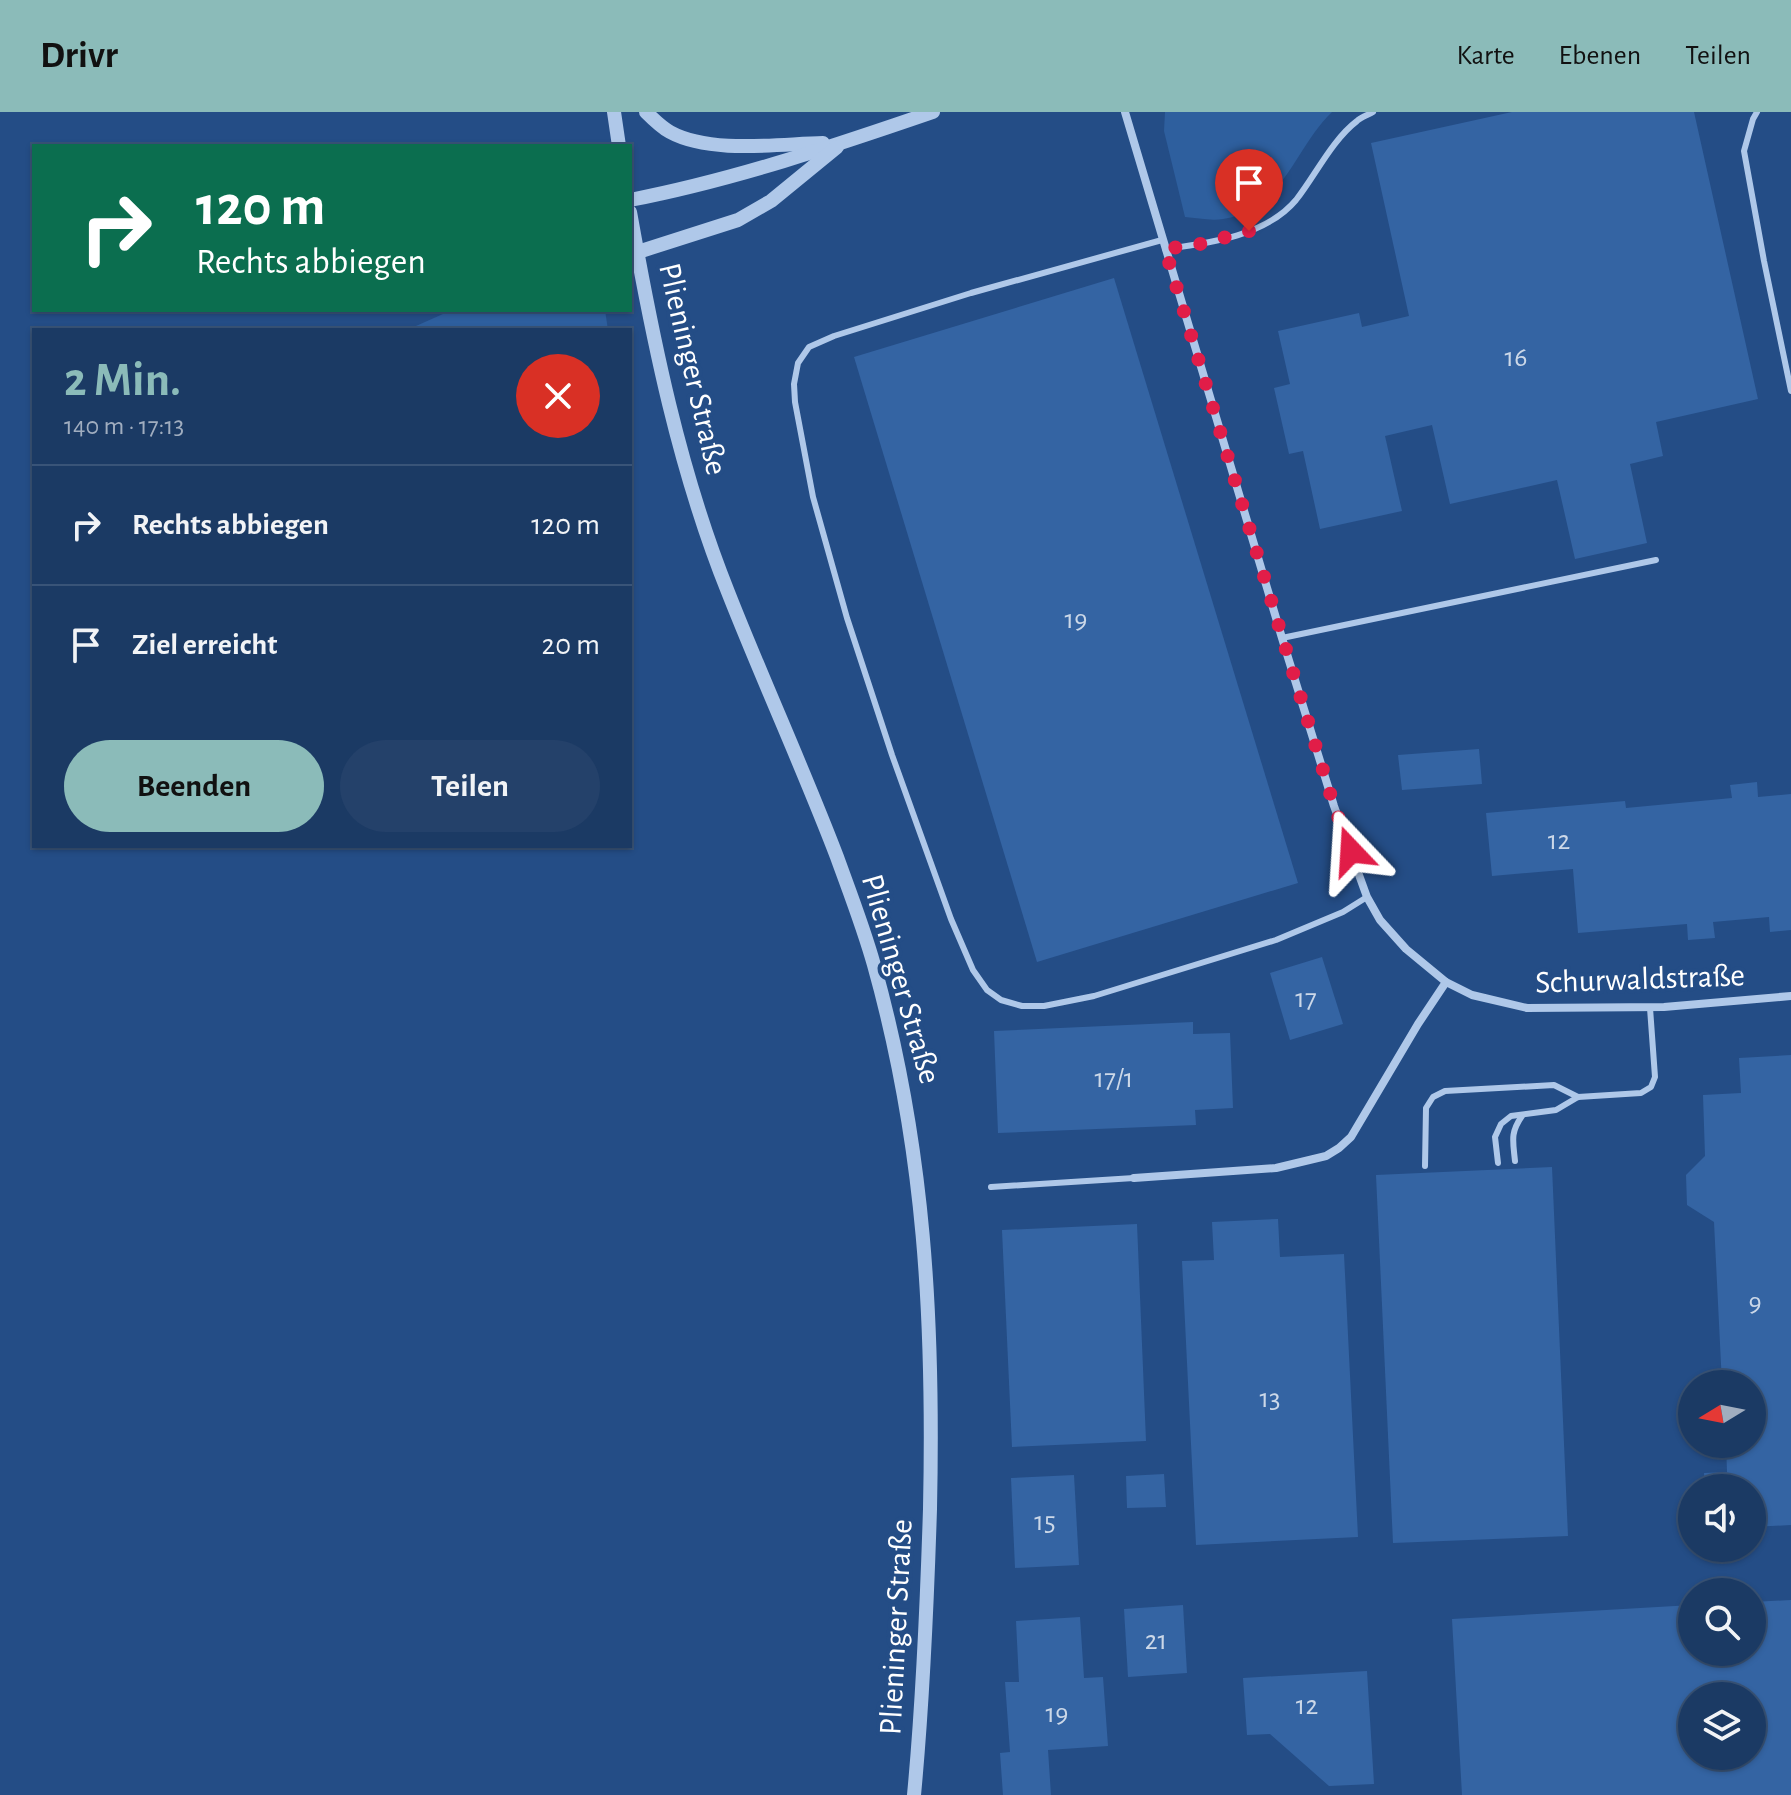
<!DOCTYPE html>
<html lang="de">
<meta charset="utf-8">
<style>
body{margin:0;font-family:"Alegreya Sans",sans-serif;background:#24416a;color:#f1f3f6;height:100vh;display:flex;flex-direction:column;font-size:30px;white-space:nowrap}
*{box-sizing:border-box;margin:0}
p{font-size:26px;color:#a0adbf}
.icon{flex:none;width:44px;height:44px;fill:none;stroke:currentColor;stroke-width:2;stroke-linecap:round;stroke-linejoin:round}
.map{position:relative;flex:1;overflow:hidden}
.details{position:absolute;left:32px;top:216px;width:600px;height:520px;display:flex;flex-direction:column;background:#1b3a64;border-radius:0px;box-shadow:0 2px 6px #0004,0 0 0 2px #395478}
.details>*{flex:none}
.guide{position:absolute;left:32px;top:32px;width:600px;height:168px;border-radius:0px;box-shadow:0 2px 6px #0004,0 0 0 2px #395478;background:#0b6e4f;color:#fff;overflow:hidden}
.needle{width:52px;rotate:260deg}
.tools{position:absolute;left:1678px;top:1258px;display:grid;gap:16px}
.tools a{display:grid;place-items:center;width:88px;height:88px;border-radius:50%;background:#1b3a64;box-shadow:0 2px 6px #0004,0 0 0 2px #395478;font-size:40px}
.pin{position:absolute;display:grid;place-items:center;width:68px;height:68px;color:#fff;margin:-82px -34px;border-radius:50% 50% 50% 0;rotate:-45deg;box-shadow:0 0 8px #0007}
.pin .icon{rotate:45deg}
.me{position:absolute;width:88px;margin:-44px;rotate:340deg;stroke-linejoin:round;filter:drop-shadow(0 0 6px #0008)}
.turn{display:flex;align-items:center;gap:28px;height:168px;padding:0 32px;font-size:36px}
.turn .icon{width:104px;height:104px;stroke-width:2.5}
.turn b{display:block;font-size:56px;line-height:68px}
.round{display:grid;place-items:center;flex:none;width:84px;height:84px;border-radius:42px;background:#24416a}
.head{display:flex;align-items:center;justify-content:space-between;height:136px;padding:0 32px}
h1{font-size:48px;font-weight:700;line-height:60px;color:#8bbbb9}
.cta{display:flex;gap:16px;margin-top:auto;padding:16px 32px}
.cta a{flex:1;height:92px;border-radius:48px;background:#8bbbb9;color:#111;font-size:32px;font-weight:700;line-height:92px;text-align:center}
.cta a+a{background:#24416a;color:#f1f3f6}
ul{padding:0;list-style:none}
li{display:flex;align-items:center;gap:24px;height:120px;padding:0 32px;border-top:2px solid #395478}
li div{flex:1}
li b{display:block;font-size:30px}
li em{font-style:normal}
header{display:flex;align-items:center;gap:48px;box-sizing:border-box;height:112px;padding:0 40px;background:#8bbbb9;color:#111}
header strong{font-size:38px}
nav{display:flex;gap:44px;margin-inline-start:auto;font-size:28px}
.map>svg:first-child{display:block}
.green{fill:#2e5f9e}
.building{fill:#3464a3;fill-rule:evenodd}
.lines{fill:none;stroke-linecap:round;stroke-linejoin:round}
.service{stroke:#afc8e9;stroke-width:6}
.minor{stroke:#afc8e9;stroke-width:8}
.tertiary{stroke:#afc8e9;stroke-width:14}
.route{stroke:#e11d48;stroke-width:14;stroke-dasharray:0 25.2}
.labels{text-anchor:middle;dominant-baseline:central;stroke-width:8;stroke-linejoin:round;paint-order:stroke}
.number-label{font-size:28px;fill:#ccd8e8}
.street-label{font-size:32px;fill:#fff;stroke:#244d86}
</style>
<header>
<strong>Drivr</strong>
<nav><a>Karte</a><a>Ebenen</a><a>Teilen</a></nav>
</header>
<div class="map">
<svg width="1791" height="1683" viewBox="0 0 1791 1683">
<rect width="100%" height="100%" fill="#244d86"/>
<g class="green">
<path d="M1165,0H1332C1293,38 1284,97 1223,107C1211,109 1197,106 1185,105L1164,19Z"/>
<polygon points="452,198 605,198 608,218 407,218"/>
</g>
<g class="building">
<polygon points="1512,0 1694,0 1758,287 1656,310 1663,344 1630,352 1647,431 1575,447 1557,368 1450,392 1432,313 1385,324 1402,399 1320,417 1303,339 1289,342 1274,276 1290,272 1278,219 1359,201 1362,215 1409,204 1371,31"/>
<polygon points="1114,166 1298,771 1037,850 854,245"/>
<polygon points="1479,637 1482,672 1402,678 1398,643"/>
<polygon points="1757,670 1758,685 1791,682 1791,818 1770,820 1769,805 1713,810 1715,826 1688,828 1687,812 1578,821 1573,757 1492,764 1486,701 1625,689 1626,696 1732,686 1730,673"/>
<polygon points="1322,845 1343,912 1290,928 1270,861"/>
<polygon points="1193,910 1193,922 1230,921 1233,996 1195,998 1196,1013 998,1021 994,919"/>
<polygon points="1791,943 1791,1413 1752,1415 1752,1376 1705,1376 1704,1361 1727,1360 1726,1332 1752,1332 1752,1272 1722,1272 1714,1110 1687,1093 1686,1063 1705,1044 1703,983 1741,981 1739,946"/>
<polygon points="1552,1055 1568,1424 1393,1431 1376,1063"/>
<polygon points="1278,1107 1280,1145 1344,1142 1358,1425 1196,1433 1182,1149 1214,1148 1212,1110"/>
<polygon points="1137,1112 1146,1329 1012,1335 1002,1118"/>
<polygon points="1164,1362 1166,1395 1127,1396 1126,1364"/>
<polygon points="1074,1363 1079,1453 1015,1456 1011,1366"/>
<path d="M1791,1488V1683H1462L1452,1507L1692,1493V1540H1752V1490ZM1692,1584H1752V1644H1692Z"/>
<polygon points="1183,1493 1187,1561 1128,1565 1124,1497"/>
<polygon points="1080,1505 1084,1566 1103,1565 1108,1634 1048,1638 1051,1683 1003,1683 1000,1641 1010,1640 1005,1570 1019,1570 1016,1509"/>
<polygon points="1367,1559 1374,1672 1329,1674 1270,1622 1247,1623 1243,1566"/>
</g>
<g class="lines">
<g class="service">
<polyline points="1757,0 1753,7 1744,39 1764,149 1791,279"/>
<polyline points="1162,128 971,181 834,224 809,235 798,251 794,272 795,290 813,385 847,506 892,643 951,807 973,858 987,878 1001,888 1022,894 1044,894 1094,884 1276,828 1343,800 1367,785"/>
<path d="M1165,137C1209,131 1266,124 1296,88C1315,64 1332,28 1357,9C1361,5 1368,3 1373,0"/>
<polyline points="1282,526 1656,448"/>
<path d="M1515,1049C1513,1029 1510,1021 1522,1004"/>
<polyline points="1498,1051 1495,1025 1501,1012 1511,1004 1556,998 1578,985 1641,981 1651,975 1655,965 1650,896"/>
<polyline points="1425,1054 1426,996 1433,985 1445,979 1554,973 1578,985"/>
<polyline points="991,1075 1134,1066"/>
</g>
<g class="minor">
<polyline points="1125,0 1282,526 1334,694 1367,785 1380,808 1406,837 1446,870 1472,883 1527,896 1664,895 1791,884"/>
<polyline points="1134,1066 1276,1056 1326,1044 1339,1036 1351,1025 1418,912 1446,870"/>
</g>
<g class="tertiary">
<polyline points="614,0 619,34"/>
<path d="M646,0C653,7 661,15 670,20C710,42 778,32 823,31"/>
<path d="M630,88C733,68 834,34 933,0"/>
<path d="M630,100C653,229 679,358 728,480C763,569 803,656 837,745C850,781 864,817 874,853C925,1035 934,1210 930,1397C927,1492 923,1588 914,1683"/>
<polyline points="638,140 738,108 771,89 837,35"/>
</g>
</g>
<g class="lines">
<polyline class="route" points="1249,119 1200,132 1165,137 1291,554 1334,694 1351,739"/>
</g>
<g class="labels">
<g class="number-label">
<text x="1516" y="246">16</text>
<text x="1076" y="508">19</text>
<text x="1559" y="729">12</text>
<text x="1306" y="887">17</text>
<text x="1114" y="967">17/1</text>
<text x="1755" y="1191">9</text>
<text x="1270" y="1287">13</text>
<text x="1045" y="1410">15</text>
<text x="1156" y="1529">21</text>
<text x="1307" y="1594">12</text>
<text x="1057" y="1602">19</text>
</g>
<g class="street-label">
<text transform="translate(693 257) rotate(77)">Plieninger Straße</text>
<text transform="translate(901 867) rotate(74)">Plieninger Straße</text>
<text transform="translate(1640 867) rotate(-2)">Schurwaldstraße</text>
<text transform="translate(896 1515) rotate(-87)">Plieninger Straße</text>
</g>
</g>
</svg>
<div class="tools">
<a><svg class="needle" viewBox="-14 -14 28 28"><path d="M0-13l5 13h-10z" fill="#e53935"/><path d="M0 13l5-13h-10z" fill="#a0adbf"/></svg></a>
<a><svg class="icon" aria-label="sound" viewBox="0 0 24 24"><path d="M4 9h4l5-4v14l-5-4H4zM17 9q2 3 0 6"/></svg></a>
<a><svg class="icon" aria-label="search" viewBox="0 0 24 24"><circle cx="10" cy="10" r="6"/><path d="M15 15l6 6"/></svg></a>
<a><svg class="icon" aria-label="layers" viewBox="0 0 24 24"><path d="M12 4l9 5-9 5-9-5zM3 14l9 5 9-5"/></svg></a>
</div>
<div class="pin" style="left:1249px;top:119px;background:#d93025"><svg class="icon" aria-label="arrive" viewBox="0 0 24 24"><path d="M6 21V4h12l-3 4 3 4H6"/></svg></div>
<svg class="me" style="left:1351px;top:739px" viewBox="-20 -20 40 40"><path d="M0-17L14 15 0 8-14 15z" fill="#e11d48" stroke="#fff" stroke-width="4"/></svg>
<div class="guide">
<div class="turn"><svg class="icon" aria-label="right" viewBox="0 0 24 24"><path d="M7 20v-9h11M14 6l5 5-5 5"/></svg><div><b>120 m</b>Rechts abbiegen</div></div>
</div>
<section class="details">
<div class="head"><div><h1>2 Min.</h1><p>140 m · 17:13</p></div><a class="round" style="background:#d93025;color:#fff"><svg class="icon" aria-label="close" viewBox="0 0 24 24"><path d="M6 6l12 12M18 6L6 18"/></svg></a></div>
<ul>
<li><svg class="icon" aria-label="right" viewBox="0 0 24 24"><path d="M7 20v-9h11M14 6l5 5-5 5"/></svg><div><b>Rechts abbiegen</b></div><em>120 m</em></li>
<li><svg class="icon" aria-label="arrive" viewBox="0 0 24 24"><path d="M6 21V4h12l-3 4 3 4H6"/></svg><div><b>Ziel erreicht</b></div><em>20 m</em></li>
</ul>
<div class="cta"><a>Beenden</a><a>Teilen</a></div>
</section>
</div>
